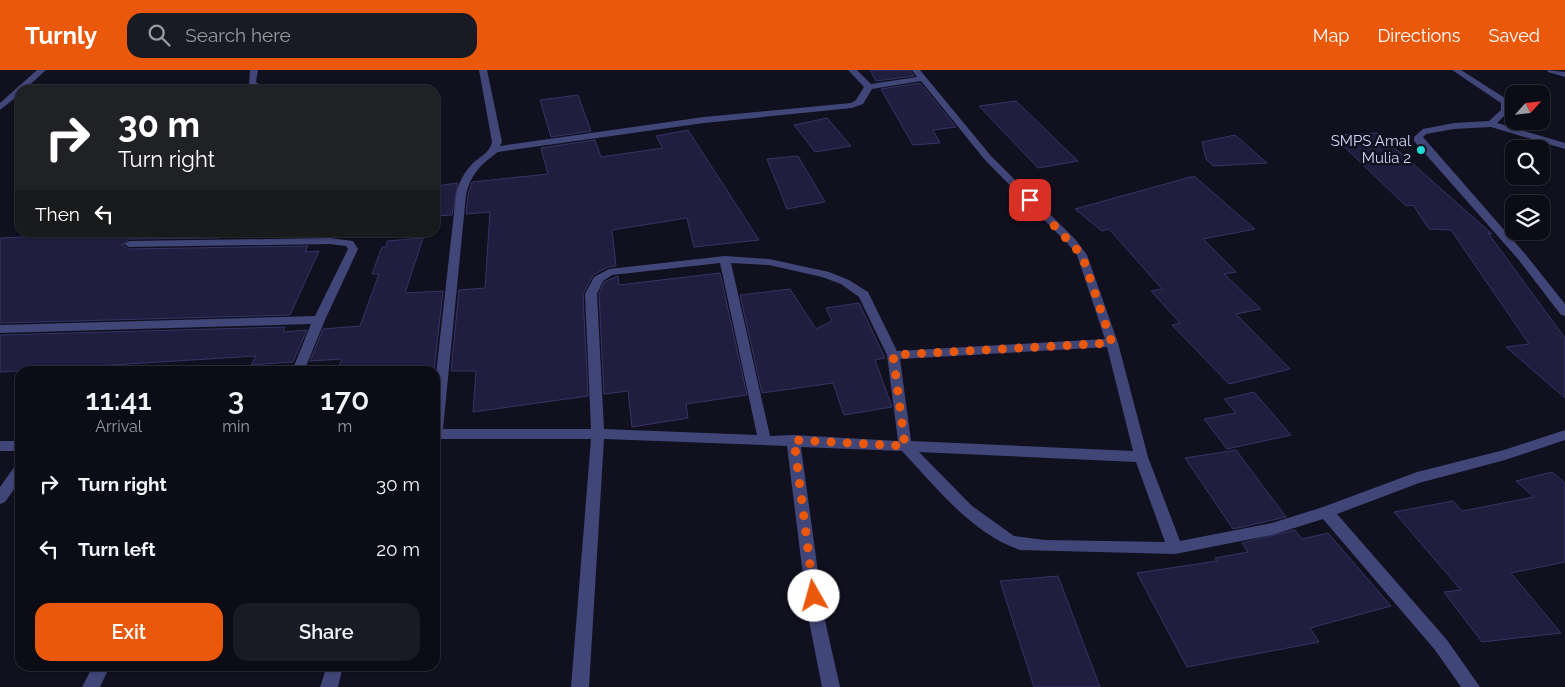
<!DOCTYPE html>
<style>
body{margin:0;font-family:Raleway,sans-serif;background:#1a1a24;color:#f1f3f6;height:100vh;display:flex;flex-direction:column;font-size:19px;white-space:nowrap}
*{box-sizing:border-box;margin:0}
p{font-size:16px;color:#9a9ba1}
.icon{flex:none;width:28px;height:28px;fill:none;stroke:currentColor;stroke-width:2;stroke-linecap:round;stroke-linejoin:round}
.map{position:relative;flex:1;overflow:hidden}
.panel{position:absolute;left:15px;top:296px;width:425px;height:305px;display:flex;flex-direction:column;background:#0c0c17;border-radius:15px;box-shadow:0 1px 4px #0004,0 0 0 1px #2c2c36}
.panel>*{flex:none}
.top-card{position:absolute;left:15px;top:15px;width:425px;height:152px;border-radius:15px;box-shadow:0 1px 4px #0004,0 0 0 1px #2c2c36;background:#202124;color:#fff;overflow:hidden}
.needle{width:32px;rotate:63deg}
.fabs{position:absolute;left:1505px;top:15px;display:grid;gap:10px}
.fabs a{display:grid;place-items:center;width:45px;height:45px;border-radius:10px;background:#0c0c17;box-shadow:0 1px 4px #0004,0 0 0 1px #2c2c36;font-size:25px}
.pin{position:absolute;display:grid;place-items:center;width:42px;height:42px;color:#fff;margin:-21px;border-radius:10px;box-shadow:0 2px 8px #0006}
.me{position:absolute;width:55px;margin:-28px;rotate:353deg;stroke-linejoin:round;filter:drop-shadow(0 0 4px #0008)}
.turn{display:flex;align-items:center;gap:18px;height:105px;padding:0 20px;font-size:22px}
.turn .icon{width:65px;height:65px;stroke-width:2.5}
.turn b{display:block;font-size:35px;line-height:42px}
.then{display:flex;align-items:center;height:48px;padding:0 20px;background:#0003;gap:10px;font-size:19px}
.eta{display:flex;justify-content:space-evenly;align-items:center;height:85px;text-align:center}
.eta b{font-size:30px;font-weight:600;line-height:35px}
.action{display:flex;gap:10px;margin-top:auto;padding:10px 20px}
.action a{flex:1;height:58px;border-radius:15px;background:#ea580c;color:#fff;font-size:20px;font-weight:600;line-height:58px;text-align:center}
.action a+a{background:#1a1a24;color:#f1f3f6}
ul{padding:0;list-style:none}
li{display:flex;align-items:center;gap:15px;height:65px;padding:0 20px}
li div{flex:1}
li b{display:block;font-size:19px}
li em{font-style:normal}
header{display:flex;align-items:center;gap:30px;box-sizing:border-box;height:70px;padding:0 25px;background:#ea580c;color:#fff}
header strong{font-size:24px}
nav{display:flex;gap:28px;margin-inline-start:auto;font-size:18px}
.search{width:350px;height:45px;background:#1a1a24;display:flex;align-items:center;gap:12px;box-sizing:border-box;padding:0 18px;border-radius:15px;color:#9a9ba1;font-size:19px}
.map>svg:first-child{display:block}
.building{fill:#201e3e;stroke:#373367}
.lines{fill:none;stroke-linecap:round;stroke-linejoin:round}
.minor{fill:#414678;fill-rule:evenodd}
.route{stroke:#ea580c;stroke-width:9;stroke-dasharray:0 16.2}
.poi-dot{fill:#1ddbd5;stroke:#10101f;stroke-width:2}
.labels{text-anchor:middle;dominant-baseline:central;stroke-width:5;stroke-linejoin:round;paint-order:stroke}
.far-poi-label{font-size:15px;fill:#d4d4f9;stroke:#10101f;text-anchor:end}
</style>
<header>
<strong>Turnly</strong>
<div class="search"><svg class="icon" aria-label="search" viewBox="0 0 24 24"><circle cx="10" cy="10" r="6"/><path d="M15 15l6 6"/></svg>Search here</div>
<nav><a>Map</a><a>Directions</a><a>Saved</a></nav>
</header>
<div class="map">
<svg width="1565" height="617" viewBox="0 0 1565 617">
<rect width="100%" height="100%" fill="#10101f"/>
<g class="building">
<polygon points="870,0 910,0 914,6 876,11"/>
<polygon points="920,13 956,57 933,60 940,73 913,75 881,19"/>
<polygon points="578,25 591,61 551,67 540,30"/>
<polygon points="1016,31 1078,91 1038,98 979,36"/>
<polygon points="827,48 851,76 815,82 794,55"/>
<polygon points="688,60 759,170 694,177 687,148 612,160 616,196 608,197 593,205 583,224 588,326 473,342 476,301 451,301 459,220 485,218 490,142 466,144 468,125 472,112 548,104 541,78 595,70 601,87 663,78 656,66"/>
<polygon points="1378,63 1492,164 1488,163 1565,268 1565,328 1506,277 1529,274 1451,160 1429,159 1413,135 1406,136 1332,65"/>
<polygon points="1235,65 1267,93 1213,96 1206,89 1202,72"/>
<polygon points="798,86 825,132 787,139 767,89"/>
<polygon points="1194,106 1255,159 1203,169 1236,202 1224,204 1261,239 1236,244 1290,299 1229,314 1172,255 1180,253 1151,221 1162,219 1109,159 1102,161 1075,139"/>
<polygon points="458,113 452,145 435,146 435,116"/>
<polygon points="52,162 220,162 220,168 129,169 122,175 129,179 308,176 305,182 319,181 290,245 0,253 0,168 48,166"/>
<polygon points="423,168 405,223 443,221 434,301 337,301 342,289 310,291 323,259 360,256 379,204 372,204 382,177 386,177 387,171"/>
<polygon points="720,203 747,325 686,334 688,348 632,357 628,321 604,324 599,224 604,212 618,206 619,215"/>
<polygon points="790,219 816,259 832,251 826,238 859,233 885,288 875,290 892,337 844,345 833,313 762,323 740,225"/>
<polygon points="285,257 283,262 307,260 293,292 251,295 256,286 0,302 0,265"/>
<polygon points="1254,322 1291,365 1227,379 1204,349 1236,343 1224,329"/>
<polygon points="1236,380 1286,447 1233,459 1185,388"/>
<polygon points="1552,402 1565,413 1565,492 1511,503 1561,563 1482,572 1444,522 1461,520 1394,442 1453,431 1462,441 1534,427 1516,411"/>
<polygon points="1295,460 1302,469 1328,463 1391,536 1310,558 1319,572 1187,597 1137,503 1217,491 1215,488 1248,482 1242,473"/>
<polygon points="1058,506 1100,617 1034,617 1000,511"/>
</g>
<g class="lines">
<g class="minor">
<polygon points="37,0 46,0 24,20 20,20 20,24 0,40 0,33"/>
<polygon points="250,0 258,0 256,12 267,20 257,20 249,15"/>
<path d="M479,0H487L502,72L500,76L704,47L851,33L856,30L864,17L848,0H857L871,14L917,7L912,0H920L991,86L1075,169L1087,185L1118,273L1148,387L1180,471L1272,453L1323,437L1417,402L1504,380L1565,360V370L1505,390L1419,413L1337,444L1447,570L1480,617H1461L1435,580L1323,449L1272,465L1175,484L1020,480C971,463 936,417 902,381L801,377L824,546L840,617H822L808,546L787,376L604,369L589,617H571L591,369H435V313L456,125C459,112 464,102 473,93C481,86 490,82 492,72ZM921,11L985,90L1067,173L1077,185L1105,269L897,281L868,222L849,210L829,202L769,189L725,186L609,199L594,207L585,224L591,359H443L466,125C470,105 481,94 498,82L704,53L852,38L863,34L872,19ZM720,193L757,365L604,359L597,224L603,211L612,205ZM731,193L769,195L822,207L841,214L859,227L887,285L898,371L793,365L770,366ZM1107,277L1133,381L911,371L900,289ZM919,382L1136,392L1165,472L1045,470L1014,466L972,436Z"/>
<polygon points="1452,0 1461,0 1508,30 1509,41 1497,53 1565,73 1565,79 1491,57 1454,59 1426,64 1423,67 1526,185 1565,234 1565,246 1561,245 1518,189 1414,71 1414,67 1423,59 1454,53 1489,51 1501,40 1501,33"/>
<polygon points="1547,0 1565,2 1565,7 1548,2"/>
<polygon points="330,168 353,171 358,179 325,250 304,301 292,301 311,254 0,263 0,255 315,246 348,179 346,176 330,174 129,177 124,174 129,171"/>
<rect x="0" y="371" width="20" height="10"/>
<polygon points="20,395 20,411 5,432 0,434 0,417 15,396"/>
<polygon points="93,596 110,596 100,617 82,617"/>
<polygon points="327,596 343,596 338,617 320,617"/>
</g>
</g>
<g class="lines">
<polyline class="route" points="814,526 794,370 905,376 893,285 1112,273 1082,185 1030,130"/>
</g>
<circle class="poi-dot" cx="1421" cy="80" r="5"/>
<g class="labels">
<g class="far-poi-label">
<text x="1411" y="71">SMPS Amal<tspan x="1411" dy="17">Mulia 2</tspan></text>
</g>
</g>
</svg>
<div class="fabs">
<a><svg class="needle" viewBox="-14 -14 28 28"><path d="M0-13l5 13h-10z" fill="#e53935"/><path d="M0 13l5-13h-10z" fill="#9a9ba1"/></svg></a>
<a><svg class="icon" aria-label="search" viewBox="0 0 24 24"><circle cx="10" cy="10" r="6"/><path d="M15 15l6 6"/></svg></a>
<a><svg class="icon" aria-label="layers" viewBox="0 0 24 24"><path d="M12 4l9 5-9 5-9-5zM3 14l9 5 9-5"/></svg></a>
</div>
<div class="pin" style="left:1030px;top:130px;background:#d93025"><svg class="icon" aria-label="arrive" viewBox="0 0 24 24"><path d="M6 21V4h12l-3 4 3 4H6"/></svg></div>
<svg class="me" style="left:814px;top:526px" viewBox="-20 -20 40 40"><circle r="19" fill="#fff"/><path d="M0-13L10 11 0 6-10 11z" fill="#ea580c"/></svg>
<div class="top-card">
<div class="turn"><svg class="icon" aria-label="right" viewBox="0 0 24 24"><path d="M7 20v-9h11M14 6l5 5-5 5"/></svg><div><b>30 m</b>Turn right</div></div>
<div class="then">Then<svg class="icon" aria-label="left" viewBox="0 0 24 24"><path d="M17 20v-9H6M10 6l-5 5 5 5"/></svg></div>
</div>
<section class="panel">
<div class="eta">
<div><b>11:41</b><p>Arrival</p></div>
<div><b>3</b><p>min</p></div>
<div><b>170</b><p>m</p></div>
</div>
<ul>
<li><svg class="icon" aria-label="right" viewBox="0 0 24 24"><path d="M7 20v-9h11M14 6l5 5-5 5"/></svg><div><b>Turn right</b></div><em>30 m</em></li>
<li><svg class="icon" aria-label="left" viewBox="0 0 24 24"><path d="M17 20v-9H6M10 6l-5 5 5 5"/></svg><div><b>Turn left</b></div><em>20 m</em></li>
</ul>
<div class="action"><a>Exit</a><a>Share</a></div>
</section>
</div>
